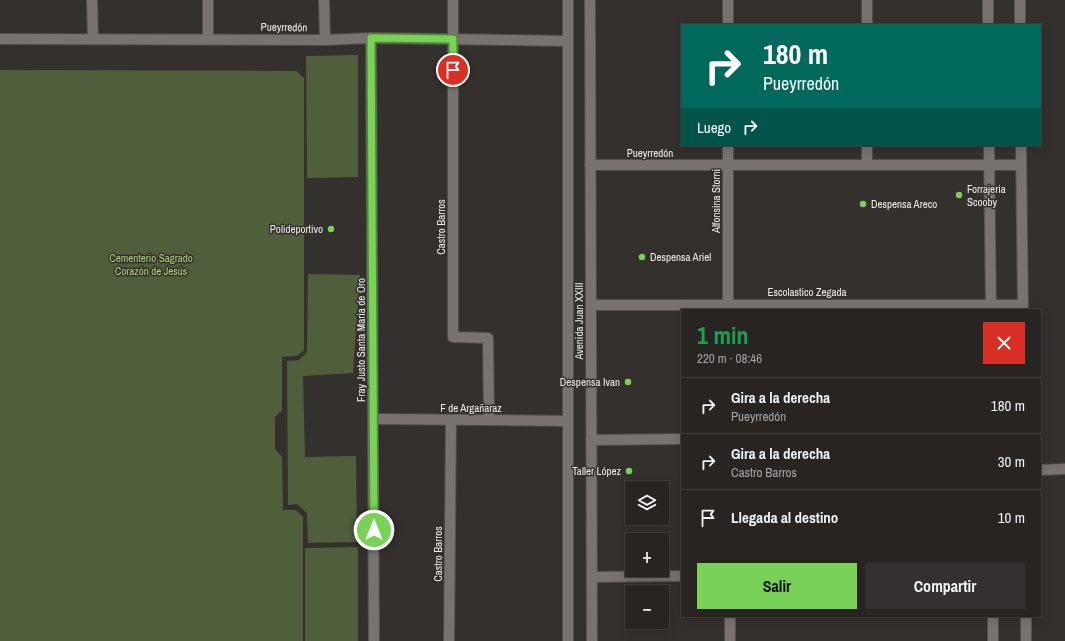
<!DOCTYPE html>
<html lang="es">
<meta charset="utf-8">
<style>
body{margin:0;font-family:"Archivo Narrow",sans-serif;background:#33302f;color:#f1f3f6;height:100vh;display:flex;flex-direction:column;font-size:15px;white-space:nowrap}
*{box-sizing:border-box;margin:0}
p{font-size:13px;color:#a4a4a5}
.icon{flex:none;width:22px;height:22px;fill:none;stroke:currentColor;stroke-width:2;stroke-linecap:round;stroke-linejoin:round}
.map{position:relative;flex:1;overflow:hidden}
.details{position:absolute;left:681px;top:309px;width:360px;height:308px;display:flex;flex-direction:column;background:#272422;border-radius:0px;box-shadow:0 2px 10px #0003,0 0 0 1px #434140}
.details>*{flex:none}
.banner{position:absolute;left:681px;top:24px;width:360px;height:122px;border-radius:0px;box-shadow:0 2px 10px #0003,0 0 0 1px #434140;background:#00695c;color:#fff;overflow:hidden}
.controls{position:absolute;left:625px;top:481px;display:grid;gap:8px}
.controls a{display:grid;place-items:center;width:44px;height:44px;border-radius:0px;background:#272422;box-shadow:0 2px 10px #0003,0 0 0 1px #434140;font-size:20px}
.pin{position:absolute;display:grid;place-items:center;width:34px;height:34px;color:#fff;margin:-17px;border:2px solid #fff;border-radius:50%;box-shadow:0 1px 4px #0007}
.me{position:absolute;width:44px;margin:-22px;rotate:0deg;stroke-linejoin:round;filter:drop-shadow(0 0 3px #0008)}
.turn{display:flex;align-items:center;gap:14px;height:84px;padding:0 16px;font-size:18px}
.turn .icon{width:52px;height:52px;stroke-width:2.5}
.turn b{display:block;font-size:28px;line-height:34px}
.then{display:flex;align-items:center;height:38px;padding:0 16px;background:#0003;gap:8px;font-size:15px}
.round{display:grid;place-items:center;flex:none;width:42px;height:42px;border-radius:0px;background:#33302f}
.headline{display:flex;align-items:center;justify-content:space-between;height:68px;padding:0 16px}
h1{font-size:24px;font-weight:800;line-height:30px;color:#1e9e55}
.primary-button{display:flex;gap:8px;margin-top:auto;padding:8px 16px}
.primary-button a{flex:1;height:46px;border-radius:0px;background:#79d157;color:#111;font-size:16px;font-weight:800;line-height:46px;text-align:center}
.primary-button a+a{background:#33302f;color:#f1f3f6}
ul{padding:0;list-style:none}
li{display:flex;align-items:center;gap:12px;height:56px;padding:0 16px;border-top:1px solid #434140}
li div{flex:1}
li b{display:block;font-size:15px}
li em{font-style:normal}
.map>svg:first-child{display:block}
.green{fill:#4f5f3b}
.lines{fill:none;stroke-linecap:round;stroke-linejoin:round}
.minor-casing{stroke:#524f4d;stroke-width:12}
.tertiary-casing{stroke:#524f4d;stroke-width:12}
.minor{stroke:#787370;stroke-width:10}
.tertiary{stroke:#787370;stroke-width:10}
.route-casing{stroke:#4f8839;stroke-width:10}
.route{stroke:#79d157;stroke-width:7}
.poi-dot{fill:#79d157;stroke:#34302d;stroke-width:1.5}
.labels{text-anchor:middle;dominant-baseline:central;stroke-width:3;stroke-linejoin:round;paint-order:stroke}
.street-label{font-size:11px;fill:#eeebe9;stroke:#34302d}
.poi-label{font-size:11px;fill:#eeebe9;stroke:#34302d;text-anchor:start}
.park-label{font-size:11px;fill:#aad175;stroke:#34302d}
</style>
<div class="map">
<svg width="1065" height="641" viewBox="0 0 1065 641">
<rect width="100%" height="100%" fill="#34302d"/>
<g class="green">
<polygon points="358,55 358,177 307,178 306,56"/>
<polygon points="0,70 296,71 304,78 304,350 297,356 282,357 282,410 275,417 275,449 282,457 283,510 296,510 303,517 303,641 0,641"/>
<polygon points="308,274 360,275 353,373 303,376 305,457 356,456 357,542 308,543 307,513 297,504 288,505 287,361 299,360 307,352"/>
<polygon points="358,547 358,641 305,641 305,548"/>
</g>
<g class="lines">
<defs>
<g id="minor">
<polyline points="92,0 93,39"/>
<polyline points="208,0 208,39"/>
<polyline points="324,0 325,40"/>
<polyline points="453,0 453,337 488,338 489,420"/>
<polyline points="590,0 592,641"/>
<polyline points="728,0 728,25"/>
<polyline points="867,0 867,25"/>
<polyline points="371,38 374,641"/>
<polyline points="0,39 325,40 371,38 568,41"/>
<polyline points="728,145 728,304"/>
<polyline points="867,145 867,164"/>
<polyline points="590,165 1021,165"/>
<polyline points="591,305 1023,305"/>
<polyline points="373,419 489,420 568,421"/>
<polyline points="591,440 682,439"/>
<polyline points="1040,470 1065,469"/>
<polyline points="592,577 682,576"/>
<polyline points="449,641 451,420"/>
<polyline points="568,641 568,0"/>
<polyline points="730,641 730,616"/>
</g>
<g id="tertiary">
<polyline points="988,0 988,25"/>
<polyline points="1020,0 1020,25"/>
<polyline points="989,145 991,310"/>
<polyline points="1021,145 1023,310"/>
<polyline points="993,616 993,641"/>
<polyline points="1026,616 1026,641"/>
</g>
</defs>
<use href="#minor" class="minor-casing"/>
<use href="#tertiary" class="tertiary-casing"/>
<use href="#minor" class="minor"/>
<use href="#tertiary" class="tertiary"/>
</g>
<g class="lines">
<defs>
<polyline id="route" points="374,530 371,38 453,39 453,70"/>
</defs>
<use href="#route" class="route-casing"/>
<use href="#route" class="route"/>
</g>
<g class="poi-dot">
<circle cx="959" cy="195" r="4"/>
<circle cx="863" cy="204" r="4"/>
<circle cx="331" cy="229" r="4"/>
<circle cx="642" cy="257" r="4"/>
<circle cx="628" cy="382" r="4"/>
<circle cx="629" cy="471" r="4"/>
</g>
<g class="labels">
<g class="street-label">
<text transform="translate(284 27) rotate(1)">Pueyrredón</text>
<text x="650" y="153">Pueyrredón</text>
<text transform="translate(716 201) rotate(-90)">Alfonsina Storni</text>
<text transform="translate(441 227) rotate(-90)">Castro Barros</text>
<text x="807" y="292">Escolastico Zegada</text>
<text transform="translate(579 321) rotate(-90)">Avenida Juan XXIII</text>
<text transform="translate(361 340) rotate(-90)">Fray Justo Santa Maria de Oro</text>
<text x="471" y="408">F de Argañaraz</text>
<text transform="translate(438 554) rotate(-90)">Castro Barros</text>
</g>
<g class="poi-label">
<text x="967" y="189">Forrajeria<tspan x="967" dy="13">Scooby</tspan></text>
<text x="871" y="204">Despensa Areco</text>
<text x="323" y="229" text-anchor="end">Polideportivo</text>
<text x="650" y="257">Despensa Ariel</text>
<text x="620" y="382" text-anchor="end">Despensa Ivan</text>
<text x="621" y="471" text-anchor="end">Taller López</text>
</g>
<g class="park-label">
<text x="151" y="258">Cementerio Sagrado<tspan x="151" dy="13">Corazón de Jesús</tspan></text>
</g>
</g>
</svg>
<div class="controls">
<a><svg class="icon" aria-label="layers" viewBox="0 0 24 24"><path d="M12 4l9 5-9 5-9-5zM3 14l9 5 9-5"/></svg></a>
<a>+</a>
<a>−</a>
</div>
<div class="pin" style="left:453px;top:70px;background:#d93025"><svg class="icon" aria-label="arrive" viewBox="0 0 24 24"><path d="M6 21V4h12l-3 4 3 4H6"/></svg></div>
<svg class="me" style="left:374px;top:530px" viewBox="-20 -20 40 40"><circle r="17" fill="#79d157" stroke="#fff" stroke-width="3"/><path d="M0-11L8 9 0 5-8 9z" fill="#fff"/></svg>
<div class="banner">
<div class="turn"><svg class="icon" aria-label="right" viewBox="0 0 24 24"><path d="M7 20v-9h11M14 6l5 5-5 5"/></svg><div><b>180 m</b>Pueyrredón</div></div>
<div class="then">Luego<svg class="icon" aria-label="right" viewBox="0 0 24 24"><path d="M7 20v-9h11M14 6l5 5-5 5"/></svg></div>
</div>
<section class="details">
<div class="headline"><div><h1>1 min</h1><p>220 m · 08:46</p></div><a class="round" style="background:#d93025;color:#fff"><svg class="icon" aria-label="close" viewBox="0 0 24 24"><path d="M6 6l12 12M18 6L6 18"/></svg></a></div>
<ul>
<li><svg class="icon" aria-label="right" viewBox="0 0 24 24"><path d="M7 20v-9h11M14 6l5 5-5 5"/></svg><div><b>Gira a la derecha</b><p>Pueyrredón</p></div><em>180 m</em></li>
<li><svg class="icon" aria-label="right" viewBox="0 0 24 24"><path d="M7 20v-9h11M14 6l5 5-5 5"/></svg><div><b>Gira a la derecha</b><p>Castro Barros</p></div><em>30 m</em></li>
<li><svg class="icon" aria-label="arrive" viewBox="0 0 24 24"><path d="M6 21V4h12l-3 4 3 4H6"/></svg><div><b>Llegada al destino</b></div><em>10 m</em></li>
</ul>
<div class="primary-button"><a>Salir</a><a>Compartir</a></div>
</section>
</div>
